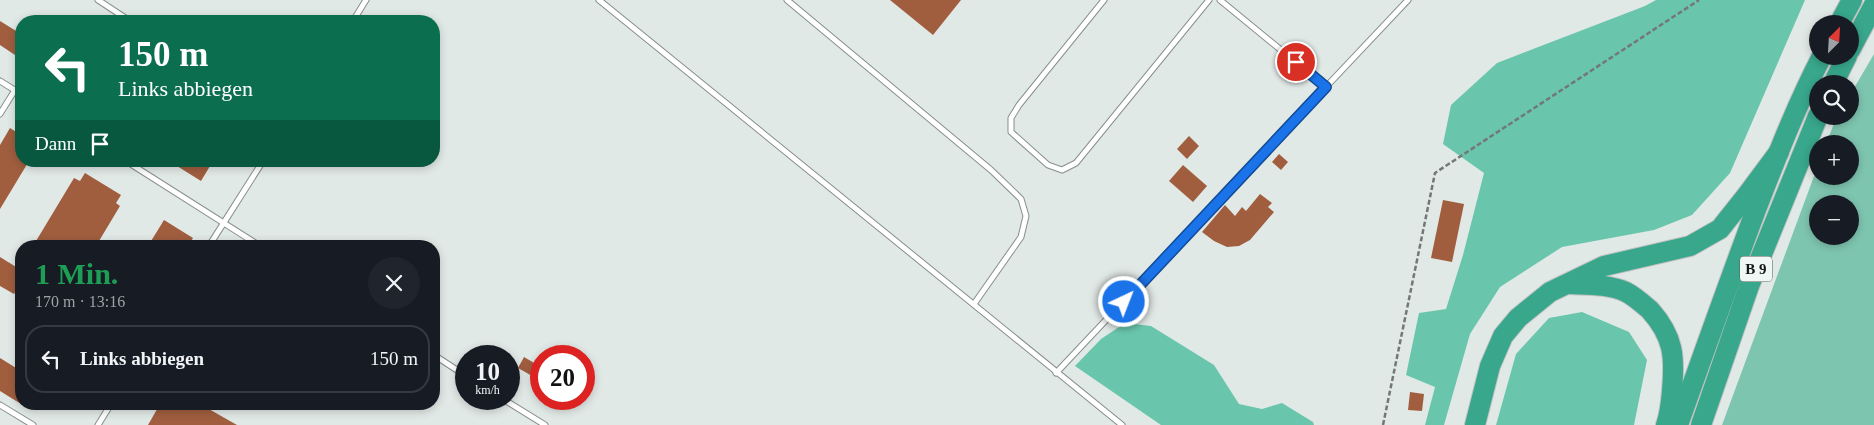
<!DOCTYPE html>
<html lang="de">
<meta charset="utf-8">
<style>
body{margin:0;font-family:"Times New Roman",serif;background:#20242c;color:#f1f3f6;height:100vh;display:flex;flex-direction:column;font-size:19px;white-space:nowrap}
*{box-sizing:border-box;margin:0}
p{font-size:16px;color:#9ea1a6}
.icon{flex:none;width:28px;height:28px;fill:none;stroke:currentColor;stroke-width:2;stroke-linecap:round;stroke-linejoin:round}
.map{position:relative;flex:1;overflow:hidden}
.drawer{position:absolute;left:15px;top:240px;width:425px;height:170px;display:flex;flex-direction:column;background:#171b24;border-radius:20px;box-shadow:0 2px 8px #0003}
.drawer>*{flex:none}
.guide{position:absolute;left:15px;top:15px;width:425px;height:152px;border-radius:20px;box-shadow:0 2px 8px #0003;background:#0b6e4f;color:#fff;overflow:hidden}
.needle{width:32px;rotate:24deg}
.tools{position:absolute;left:1809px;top:15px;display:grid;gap:10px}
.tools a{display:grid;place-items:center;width:50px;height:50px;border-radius:50%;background:#171b24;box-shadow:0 2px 8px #0003;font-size:25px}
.speed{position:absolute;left:455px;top:345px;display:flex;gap:10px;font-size:25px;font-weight:700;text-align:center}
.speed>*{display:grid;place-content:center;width:65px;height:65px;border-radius:50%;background:#171b24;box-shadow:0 2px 8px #0003;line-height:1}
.speed small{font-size:12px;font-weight:400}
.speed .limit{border:8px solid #d22;background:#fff;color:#111}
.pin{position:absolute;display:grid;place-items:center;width:42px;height:42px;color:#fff;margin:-21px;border:2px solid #fff;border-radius:50%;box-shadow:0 1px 5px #0007}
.me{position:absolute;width:55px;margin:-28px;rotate:43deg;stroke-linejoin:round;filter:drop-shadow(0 0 4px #0008)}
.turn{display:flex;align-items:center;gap:18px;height:105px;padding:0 20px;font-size:22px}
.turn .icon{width:65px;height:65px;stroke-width:2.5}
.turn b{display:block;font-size:35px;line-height:42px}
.then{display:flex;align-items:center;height:48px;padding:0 20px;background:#0003;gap:10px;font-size:19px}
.round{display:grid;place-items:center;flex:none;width:52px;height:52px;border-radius:26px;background:#20242c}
.summary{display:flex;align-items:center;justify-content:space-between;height:85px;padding:0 20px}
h1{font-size:30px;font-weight:600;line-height:38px;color:#1e9e55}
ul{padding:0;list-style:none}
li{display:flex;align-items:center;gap:15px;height:68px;margin:0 10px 8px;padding:0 10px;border:2px solid #363941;border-radius:20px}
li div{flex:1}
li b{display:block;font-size:19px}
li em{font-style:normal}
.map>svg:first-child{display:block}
.green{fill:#7ec5af;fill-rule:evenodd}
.forest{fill:#69c6ac}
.building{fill:#a05e3f}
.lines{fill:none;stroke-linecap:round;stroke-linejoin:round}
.lane-casing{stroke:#878f8d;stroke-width:7}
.highway-casing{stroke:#c2c3c3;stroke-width:22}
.path{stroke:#727876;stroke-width:2.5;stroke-dasharray:5 2.5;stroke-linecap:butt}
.lane{stroke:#fff;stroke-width:5}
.highway{stroke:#38a78c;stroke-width:20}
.route-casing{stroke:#114b97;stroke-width:12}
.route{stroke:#1a73e8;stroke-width:9}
.labels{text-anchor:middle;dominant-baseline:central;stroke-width:5;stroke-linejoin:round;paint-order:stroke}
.shield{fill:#eef7f3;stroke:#565b59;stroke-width:1}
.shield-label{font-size:15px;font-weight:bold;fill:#151817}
</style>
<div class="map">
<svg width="1874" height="425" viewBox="0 0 1874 425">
<rect width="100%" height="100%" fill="#e1e9e6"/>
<path class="green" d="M1874,54V425H1722L1817,168L1818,176H1850V144H1826L1837,116H1850V95ZM1818,204H1850V236H1818Z"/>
<g class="forest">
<polygon points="1656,0 1805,0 1730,173 1692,215 1654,230 1562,247 1500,287 1470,334 1444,425 1425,425 1435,387 1406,375 1419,313 1446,309 1463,255 1484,173 1443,144 1451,105 1497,63 1645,6"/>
<polygon points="1582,312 1629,332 1647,360 1634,425 1496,425 1516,354 1549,318"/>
<polygon points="1125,323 1151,326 1214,365 1239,404 1262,409 1282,403 1313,422 1314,425 1161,425 1075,366 1101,339"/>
</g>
<g class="building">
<polygon points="890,0 961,0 933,35"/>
<polygon points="0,21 21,34 21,59 0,45"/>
<polygon points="10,128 21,135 21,161 29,161 0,209 0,145"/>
<polygon points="1189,136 1199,146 1187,159 1177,149"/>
<polygon points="1279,154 1288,162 1281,170 1272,162"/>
<polygon points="169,161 213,161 201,181"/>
<polygon points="1183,165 1207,186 1193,202 1169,181"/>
<polygon points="85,173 121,195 116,203 120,206 96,246 33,246 74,178 80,181"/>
<polygon points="1260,194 1272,203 1268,207 1274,212 1250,240 1239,246 1227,247 1214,241 1202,232 1225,205 1235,216 1242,207 1246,211"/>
<polygon points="1443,200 1464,204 1452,262 1431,258"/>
<polygon points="164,220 193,238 188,246 148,246"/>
<polygon points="0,257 21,270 21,283 14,294 0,286"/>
<polygon points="524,357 541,367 541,381 518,368"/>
<polygon points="0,358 21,371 21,404 0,391"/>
<polygon points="1410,392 1424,394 1422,411 1408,410"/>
<polygon points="160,404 200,404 237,425 148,425"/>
</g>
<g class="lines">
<defs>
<g id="lane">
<polyline points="98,0 130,21"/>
<polyline points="599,0 1122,425"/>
<polyline points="787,0 991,170 1021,199 1026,216 1021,237 974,304"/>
<polyline points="1104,0 1019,105 1011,118 1011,132 1048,165 1062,170 1076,163 1209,0"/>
<polyline points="1220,0 1326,87"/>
<polyline points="353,21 366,0"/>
<polyline points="0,81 21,94"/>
<polyline points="0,114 15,90"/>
<polyline points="126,161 260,246"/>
<polyline points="209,246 263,161"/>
<polyline points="434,355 466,376"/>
<polyline points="1056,373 1408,0"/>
<polyline points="503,399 545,425"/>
<polyline points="0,405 33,425"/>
<polyline points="98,425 111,404"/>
</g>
<g id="highway">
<polyline points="1839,24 1852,0"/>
<polyline points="1850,50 1874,5"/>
<polyline points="1833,84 1847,56"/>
<path d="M1569,284C1588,285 1608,284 1626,292C1634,296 1643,304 1650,310C1674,337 1675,357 1672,391C1671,403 1670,414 1666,425"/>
<polyline points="1475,425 1490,366 1503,336 1518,318 1550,292 1604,266 1690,246 1720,229 1747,195 1779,152"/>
<path d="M1678,425C1704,352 1730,279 1757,207C1777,156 1797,104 1822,56"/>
<polyline points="1701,425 1749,286 1818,116"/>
</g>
</defs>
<use href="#lane" class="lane-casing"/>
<use href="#highway" class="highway-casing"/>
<polyline class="path" points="1383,425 1435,173 1699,0"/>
<use href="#lane" class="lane"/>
<use href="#highway" class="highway"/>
</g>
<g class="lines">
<defs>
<polyline id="route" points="1124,302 1326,87 1296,62"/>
</defs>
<use href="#route" class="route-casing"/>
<use href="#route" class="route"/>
</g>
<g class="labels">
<rect class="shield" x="1740" y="256.5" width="32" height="25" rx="4"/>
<g class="shield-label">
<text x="1756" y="269">B 9</text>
</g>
</g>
</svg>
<div class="tools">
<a><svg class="needle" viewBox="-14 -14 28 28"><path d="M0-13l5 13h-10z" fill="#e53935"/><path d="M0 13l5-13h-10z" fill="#9ea1a6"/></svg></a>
<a><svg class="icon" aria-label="search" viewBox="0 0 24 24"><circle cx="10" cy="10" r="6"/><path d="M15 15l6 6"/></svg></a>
<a>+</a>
<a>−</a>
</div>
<div class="speed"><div>10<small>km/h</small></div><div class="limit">20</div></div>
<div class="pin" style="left:1296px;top:62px;background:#d93025"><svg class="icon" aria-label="arrive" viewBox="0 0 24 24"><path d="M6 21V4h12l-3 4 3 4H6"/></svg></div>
<svg class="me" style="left:1124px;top:302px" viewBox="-20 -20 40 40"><circle r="17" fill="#1a73e8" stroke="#fff" stroke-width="3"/><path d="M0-11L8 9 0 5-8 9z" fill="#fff"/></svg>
<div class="guide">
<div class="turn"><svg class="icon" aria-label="left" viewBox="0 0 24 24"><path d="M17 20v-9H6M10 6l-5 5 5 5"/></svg><div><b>150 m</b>Links abbiegen</div></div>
<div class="then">Dann<svg class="icon" aria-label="arrive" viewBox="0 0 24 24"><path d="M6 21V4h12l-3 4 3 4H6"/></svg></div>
</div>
<section class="drawer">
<div class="summary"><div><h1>1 Min.</h1><p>170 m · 13:16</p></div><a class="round"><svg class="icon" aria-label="close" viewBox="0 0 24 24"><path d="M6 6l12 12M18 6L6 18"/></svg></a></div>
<ul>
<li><svg class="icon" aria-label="left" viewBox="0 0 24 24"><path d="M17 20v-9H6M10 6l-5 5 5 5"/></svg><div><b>Links abbiegen</b></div><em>150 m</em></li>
</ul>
</section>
</div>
